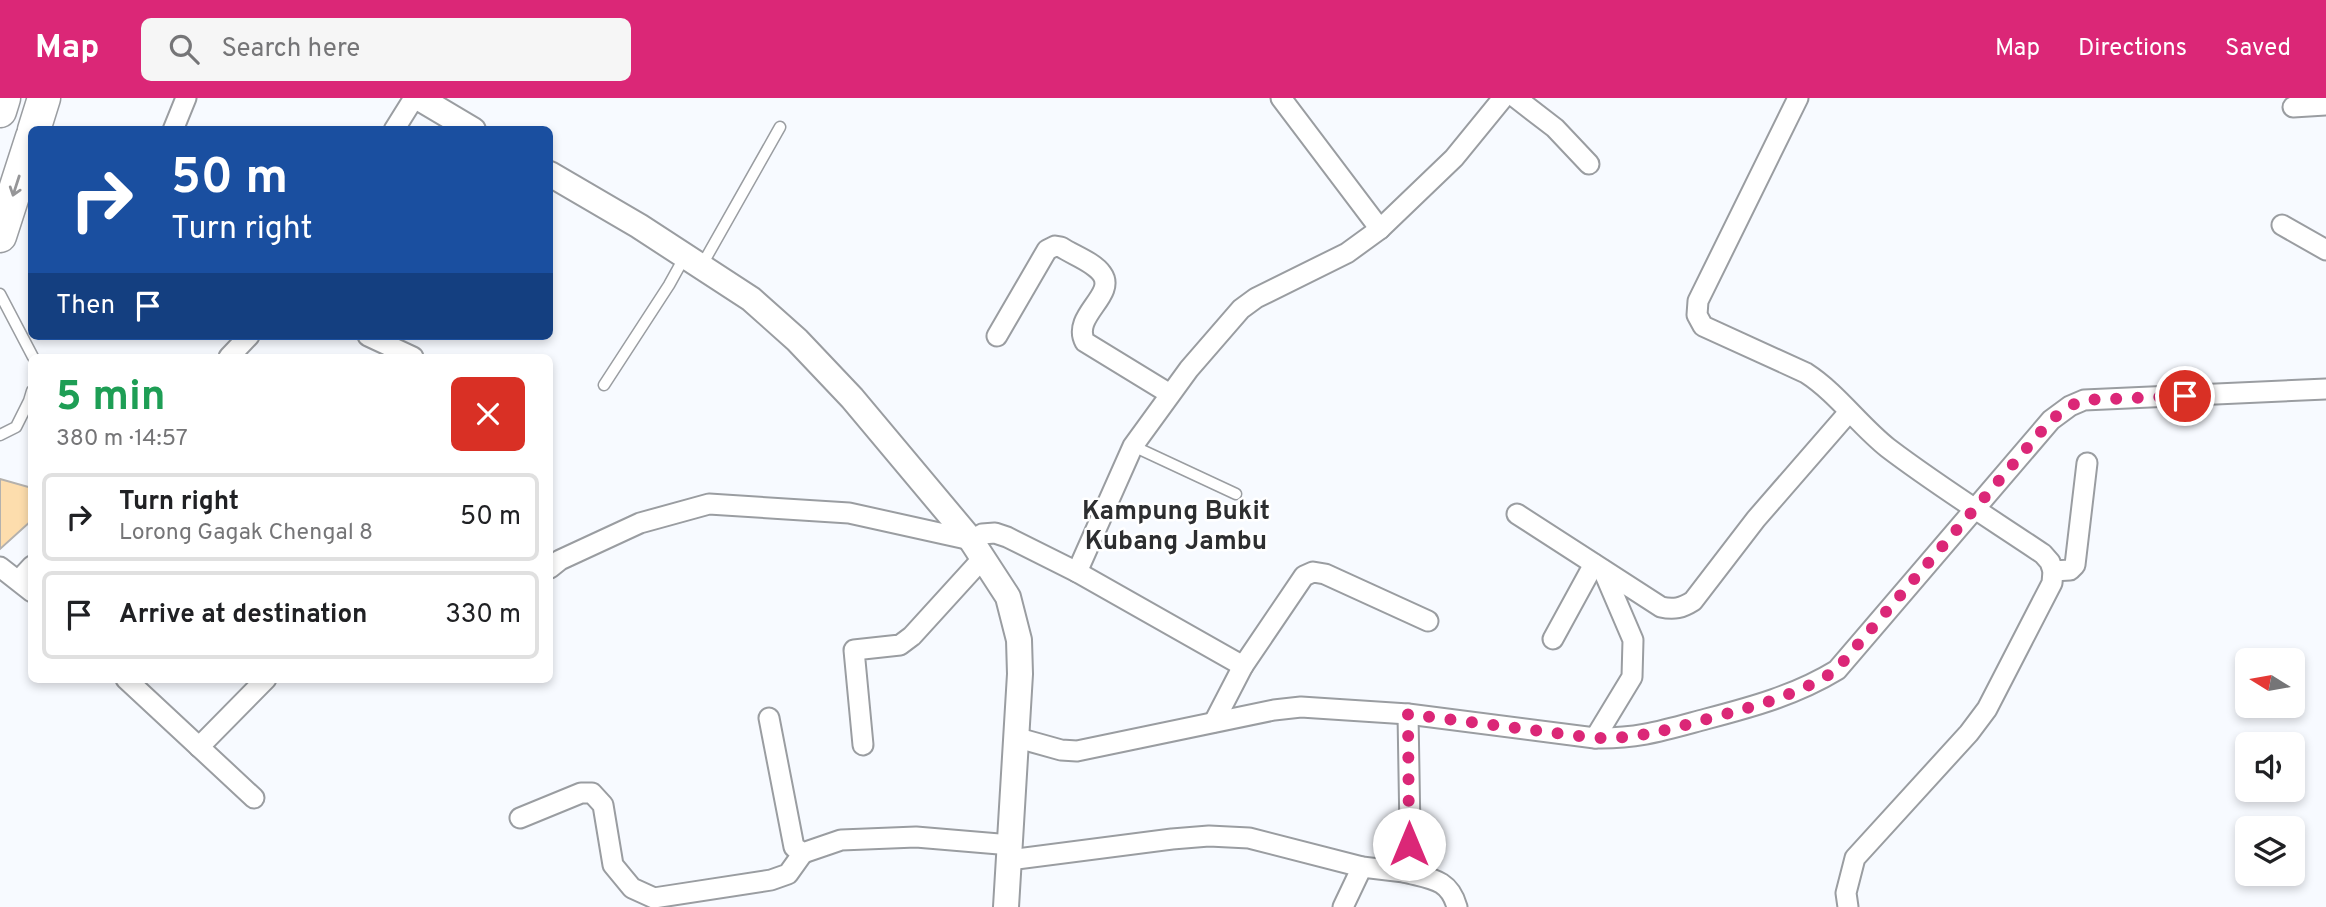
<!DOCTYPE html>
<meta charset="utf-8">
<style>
body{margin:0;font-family:Overpass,sans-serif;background:#f6f6f6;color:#202124;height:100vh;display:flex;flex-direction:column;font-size:26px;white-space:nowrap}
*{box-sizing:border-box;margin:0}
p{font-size:23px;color:#757577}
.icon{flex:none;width:38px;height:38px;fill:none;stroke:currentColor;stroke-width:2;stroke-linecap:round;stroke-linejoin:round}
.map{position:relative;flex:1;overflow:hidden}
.drawer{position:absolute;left:28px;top:256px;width:525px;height:329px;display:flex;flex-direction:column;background:#fff;border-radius:10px;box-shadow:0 4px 10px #0003}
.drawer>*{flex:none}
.banner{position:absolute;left:28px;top:28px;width:525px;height:214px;border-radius:10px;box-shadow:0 4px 10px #0003;background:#1a4fa0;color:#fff;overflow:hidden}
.needle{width:46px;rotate:281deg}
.tools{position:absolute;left:2235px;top:550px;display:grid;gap:14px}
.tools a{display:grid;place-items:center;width:70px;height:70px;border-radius:10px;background:#fff;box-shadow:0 4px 10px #0003;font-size:35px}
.pin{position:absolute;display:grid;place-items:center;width:60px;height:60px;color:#fff;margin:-30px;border:4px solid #fff;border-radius:50%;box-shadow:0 2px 7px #0007}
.me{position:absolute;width:77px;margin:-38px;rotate:0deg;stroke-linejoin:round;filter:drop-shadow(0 0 5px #0008)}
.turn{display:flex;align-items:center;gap:24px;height:147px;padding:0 28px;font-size:32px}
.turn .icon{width:91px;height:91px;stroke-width:2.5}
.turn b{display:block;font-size:49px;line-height:60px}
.then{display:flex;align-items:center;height:66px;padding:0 28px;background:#0003;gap:14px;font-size:26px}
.round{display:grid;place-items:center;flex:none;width:74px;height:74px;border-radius:10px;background:#f6f6f6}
.summary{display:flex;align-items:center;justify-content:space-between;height:119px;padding:0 28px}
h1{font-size:42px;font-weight:700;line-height:52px;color:#1e9e55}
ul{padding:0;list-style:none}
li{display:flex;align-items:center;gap:21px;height:88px;margin:0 14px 10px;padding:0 14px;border:4px solid #e0e0e0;border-radius:10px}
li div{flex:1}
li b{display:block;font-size:26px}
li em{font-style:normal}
header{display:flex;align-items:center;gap:42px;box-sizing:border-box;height:98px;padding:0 35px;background:#db2777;color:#fff}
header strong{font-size:33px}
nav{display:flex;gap:38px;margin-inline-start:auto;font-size:24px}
.search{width:490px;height:63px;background:#f6f6f6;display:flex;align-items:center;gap:18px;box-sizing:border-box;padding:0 24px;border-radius:10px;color:#757577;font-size:26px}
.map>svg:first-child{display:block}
.building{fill:#fdddad;stroke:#b4b1ad;stroke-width:2}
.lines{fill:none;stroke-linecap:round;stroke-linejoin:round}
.service-casing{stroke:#9a9da1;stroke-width:13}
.minor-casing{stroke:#9a9da1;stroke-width:23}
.tertiary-casing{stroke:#9a9da1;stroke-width:28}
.trunk-casing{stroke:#9a9da1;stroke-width:35}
.service{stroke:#fff;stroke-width:10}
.minor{stroke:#fff;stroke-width:19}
.tertiary{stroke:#fff;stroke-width:24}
.trunk{stroke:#fff;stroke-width:32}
.oneway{stroke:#969698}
.route{stroke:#db2777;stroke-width:12;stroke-dasharray:0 21.6}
.labels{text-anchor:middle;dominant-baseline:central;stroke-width:5;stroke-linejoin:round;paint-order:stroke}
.neighbourhood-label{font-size:26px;font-weight:bold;fill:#2d2e30;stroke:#fff}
</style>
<header>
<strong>Map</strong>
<div class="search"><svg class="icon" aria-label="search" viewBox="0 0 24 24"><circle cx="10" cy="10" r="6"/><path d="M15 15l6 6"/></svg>Search here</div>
<nav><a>Map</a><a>Directions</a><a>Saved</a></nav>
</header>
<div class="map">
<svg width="2326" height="809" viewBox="0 0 2326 809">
<rect width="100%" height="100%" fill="#f7faff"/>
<polygon class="building" points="0,381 32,390 32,422 0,451"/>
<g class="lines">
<defs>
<g id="service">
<polyline points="702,167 780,29"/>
<polyline points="0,196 33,259"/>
<polyline points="604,287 669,187 685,158"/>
<polyline points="0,337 16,329 29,303 32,293"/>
<polyline points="1133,348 1236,396"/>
</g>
<g id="minor">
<polyline points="1281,0 1380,131"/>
<polyline points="1516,0 1555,30 1589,66"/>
<path d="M1798,0L1698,203L1697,217L1703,228L1806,275C1837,295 1859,327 1888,350C1938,388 1991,421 2043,456L2050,464L2053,473L2052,485L1987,611L1969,635L1855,760L1846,795L1848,809"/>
<polyline points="2293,9 2326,7"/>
<polyline points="173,32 186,0"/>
<polyline points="394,32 414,0"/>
<polyline points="2282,127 2326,152"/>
<polyline points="368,238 413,259"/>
<path d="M997,238L1047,152L1055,148L1061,149C1073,157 1094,164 1102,176C1117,197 1071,218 1085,244L1170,296"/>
<polyline points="229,259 249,238"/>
<path d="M1517,416L1661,509C1674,512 1682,510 1693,503L1756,421L1849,314"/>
<polyline points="0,469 32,494"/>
<polyline points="550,470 560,462 640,425 709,406 849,415 971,442 982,436 995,435 1007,439 1077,474 1243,568"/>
<polyline points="2053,473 2070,472 2075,467 2087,365"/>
<polyline points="1077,474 1133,348 1189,271 1241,211 1256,200 1347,155 1380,131 1454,60 1503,0"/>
<polyline points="19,482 32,468"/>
<polyline points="1553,541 1594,466"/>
<polyline points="126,581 254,700"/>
<polyline points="769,620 794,749 803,755 841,742 916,739 1011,747"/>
<polyline points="1214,624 1243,568 1304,478 1313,474 1325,476 1428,523"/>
<path d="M1018,640L1061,652L1077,653L1274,612L1301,609L1408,616L1595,640C1638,641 1665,632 1706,621C1752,609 1796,597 1837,572L2051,322L2070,308L2084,302L2326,291"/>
<polyline points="1595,640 1632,579 1633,542 1603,472"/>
<polyline points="863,647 854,552 900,547 912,538 983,460"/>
<polyline points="199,649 266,581"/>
<polyline points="520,720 581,695 592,695 603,707 613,767 632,790 654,800 771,782 788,776 803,755"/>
<polyline points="1009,762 1172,741 1209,738 1249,740 1362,769 1404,774 1410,734 1408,616"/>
<path d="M1404,774C1430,781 1449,780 1457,809"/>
<polyline points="1343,809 1362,769"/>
</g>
<g id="tertiary">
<polyline points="419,0 473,32"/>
<polyline points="550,76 639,128 751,201 797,242 852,300 971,442 1008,499 1019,542 1020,576 1006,809"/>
</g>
<g id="trunk">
<polyline points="0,13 4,0"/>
<polyline points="34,32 44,0"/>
<polyline points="0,138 32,39"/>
</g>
</defs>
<use href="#service" class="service-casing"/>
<use href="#minor" class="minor-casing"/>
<use href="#tertiary" class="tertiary-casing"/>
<use href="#trunk" class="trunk-casing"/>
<use href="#service" class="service"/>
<use href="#minor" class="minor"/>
<use href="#tertiary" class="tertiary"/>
<use href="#trunk" class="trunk"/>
</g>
<defs><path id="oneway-shaft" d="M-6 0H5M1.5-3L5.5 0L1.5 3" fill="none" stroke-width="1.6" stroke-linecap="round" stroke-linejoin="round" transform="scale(1.75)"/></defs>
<use class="oneway" href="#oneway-shaft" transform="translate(16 88) rotate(108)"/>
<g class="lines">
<path class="route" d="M1409,746L1408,616L1595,640C1638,641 1670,631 1711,620C1756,608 1798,597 1836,572L2051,322L2070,308L2084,302L2185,298"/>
</g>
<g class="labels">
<g class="neighbourhood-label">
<text x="1176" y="414">Kampung Bukit<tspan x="1176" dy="30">Kubang Jambu</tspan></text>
</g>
</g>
</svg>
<div class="tools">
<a><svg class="needle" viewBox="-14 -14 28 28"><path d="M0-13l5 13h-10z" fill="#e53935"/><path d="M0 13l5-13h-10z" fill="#757577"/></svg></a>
<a><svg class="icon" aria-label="sound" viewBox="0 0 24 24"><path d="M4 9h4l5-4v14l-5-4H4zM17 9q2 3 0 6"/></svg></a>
<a><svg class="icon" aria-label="layers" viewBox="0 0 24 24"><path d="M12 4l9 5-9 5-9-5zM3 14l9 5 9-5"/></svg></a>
</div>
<div class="pin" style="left:2185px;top:298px;background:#d93025"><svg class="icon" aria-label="arrive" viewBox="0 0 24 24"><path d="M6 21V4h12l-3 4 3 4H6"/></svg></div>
<svg class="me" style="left:1409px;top:746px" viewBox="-20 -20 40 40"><circle r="19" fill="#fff"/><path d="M0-13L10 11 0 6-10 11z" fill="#db2777"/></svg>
<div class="banner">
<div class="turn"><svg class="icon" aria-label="right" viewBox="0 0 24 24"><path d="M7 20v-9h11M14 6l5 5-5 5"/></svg><div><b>50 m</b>Turn right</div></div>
<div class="then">Then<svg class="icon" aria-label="arrive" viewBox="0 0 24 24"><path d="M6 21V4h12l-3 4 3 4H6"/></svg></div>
</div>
<section class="drawer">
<div class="summary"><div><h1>5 min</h1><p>380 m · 14:57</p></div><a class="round" style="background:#d93025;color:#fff"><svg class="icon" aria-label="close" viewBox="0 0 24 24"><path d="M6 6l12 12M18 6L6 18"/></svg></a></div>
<ul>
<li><svg class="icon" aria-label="right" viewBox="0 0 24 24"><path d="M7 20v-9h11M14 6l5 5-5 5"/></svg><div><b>Turn right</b><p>Lorong Gagak Chengal 8</p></div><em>50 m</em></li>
<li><svg class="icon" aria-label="arrive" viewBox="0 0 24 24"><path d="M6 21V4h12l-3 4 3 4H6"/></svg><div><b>Arrive at destination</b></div><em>330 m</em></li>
</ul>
</section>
</div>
